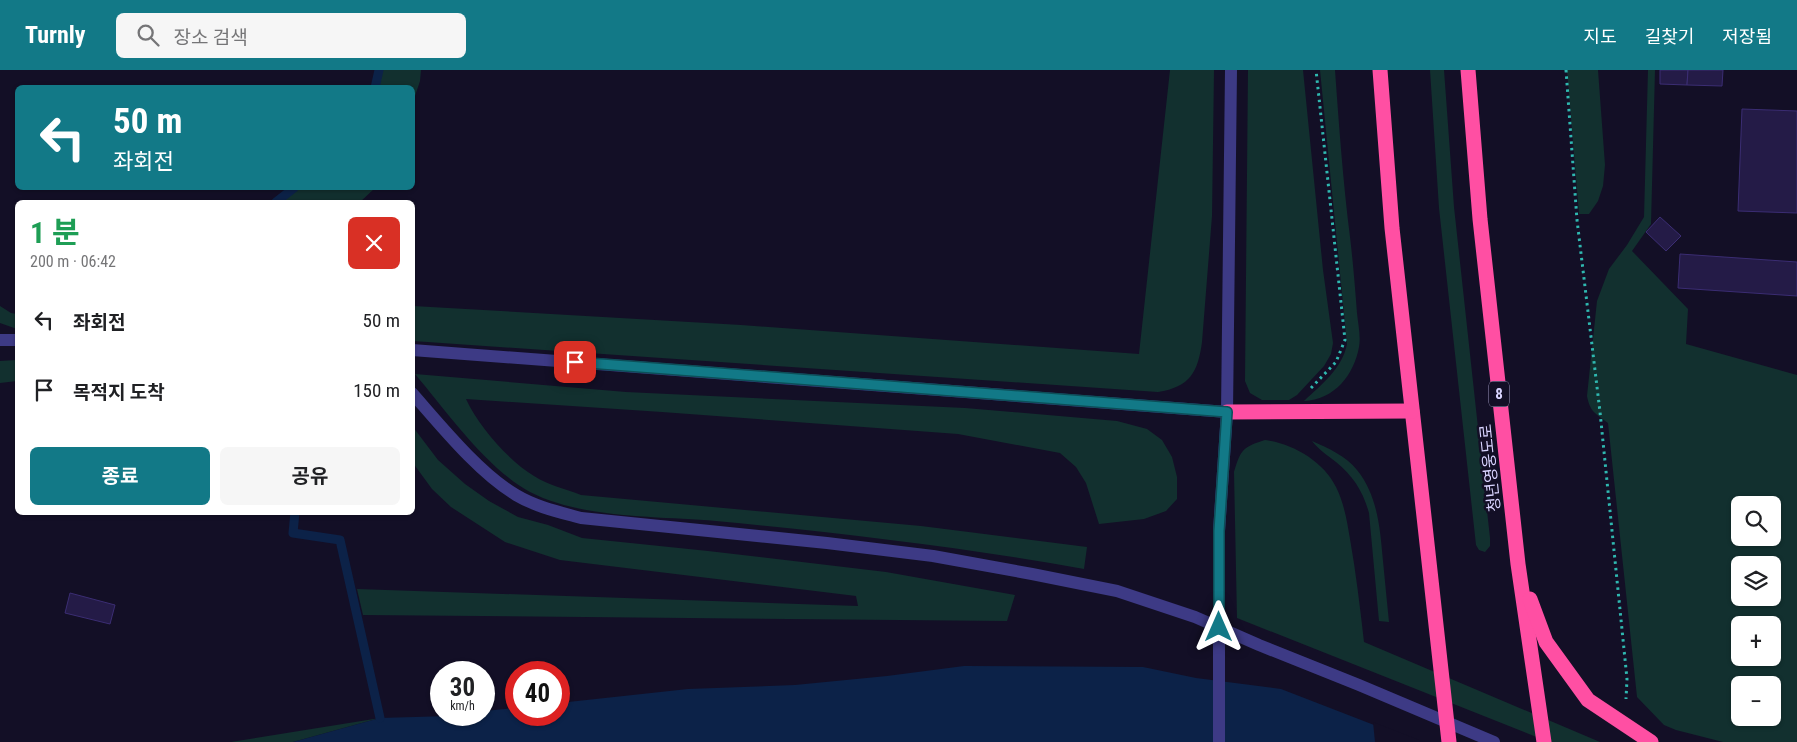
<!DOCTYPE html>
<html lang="ko">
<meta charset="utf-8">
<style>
body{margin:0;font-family:"Roboto Condensed","Noto Sans KR",sans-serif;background:#f6f6f6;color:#202124;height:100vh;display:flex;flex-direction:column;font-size:19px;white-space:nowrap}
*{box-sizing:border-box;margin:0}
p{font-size:16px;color:#757577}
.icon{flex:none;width:28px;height:28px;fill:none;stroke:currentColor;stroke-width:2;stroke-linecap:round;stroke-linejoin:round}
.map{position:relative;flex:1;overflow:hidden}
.sheet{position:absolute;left:15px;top:130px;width:400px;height:315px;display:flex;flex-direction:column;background:#fff;border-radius:8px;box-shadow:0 1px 4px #0004}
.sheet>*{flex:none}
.banner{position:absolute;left:15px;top:15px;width:400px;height:105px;border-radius:8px;box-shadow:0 1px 4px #0004;background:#127987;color:#fff;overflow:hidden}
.buttons{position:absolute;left:1731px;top:426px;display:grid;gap:10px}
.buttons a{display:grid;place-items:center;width:50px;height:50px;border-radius:8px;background:#fff;box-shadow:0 1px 4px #0004;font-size:25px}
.speed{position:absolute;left:430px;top:591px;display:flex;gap:10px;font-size:25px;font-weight:700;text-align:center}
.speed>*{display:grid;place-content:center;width:65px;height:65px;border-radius:50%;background:#fff;box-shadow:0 1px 4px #0004;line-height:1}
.speed small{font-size:12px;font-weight:400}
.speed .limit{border:8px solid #d22;background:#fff;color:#111}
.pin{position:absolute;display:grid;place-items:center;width:42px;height:42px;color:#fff;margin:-21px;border-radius:10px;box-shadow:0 2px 8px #0006}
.me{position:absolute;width:55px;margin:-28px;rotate:0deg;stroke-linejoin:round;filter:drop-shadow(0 0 4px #0008)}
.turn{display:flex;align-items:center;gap:18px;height:105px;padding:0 15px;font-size:22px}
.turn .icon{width:65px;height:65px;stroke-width:2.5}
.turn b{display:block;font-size:35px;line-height:42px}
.round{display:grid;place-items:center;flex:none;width:52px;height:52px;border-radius:8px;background:#f6f6f6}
.headline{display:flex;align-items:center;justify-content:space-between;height:85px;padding:0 15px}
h1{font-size:30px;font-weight:700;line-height:38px;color:#1e9e55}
.primary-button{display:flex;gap:10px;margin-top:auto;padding:10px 15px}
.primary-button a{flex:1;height:58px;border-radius:8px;background:#127987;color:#fff;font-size:20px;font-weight:700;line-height:58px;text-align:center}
.primary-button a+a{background:#f6f6f6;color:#202124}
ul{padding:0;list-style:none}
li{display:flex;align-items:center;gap:15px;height:70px;padding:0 15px}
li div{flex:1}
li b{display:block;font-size:19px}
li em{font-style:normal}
header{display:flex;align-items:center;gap:30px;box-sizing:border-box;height:70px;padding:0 25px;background:#127987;color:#fff}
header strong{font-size:24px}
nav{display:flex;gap:28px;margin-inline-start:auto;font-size:18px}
.search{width:350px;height:45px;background:#f6f6f6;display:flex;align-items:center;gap:12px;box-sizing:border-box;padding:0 18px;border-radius:8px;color:#757577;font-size:19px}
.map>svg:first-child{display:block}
.green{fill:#12302f;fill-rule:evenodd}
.water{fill:#0c2248}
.pier{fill:#130f26}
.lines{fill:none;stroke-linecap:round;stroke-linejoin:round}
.stream{stroke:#0c2248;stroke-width:9}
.building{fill:#241b47;stroke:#3b2d73}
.path{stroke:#2fb8b0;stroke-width:3;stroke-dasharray:2.5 4;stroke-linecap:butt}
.minor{stroke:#3d3a85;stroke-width:12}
.highway{stroke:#ff4fa3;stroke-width:15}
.route-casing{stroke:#0c4f58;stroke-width:12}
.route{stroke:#127987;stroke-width:9}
.labels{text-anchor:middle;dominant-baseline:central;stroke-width:5;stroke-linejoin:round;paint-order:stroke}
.shield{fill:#130f26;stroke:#9e99be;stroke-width:1}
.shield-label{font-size:15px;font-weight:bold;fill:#d9d4ff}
.street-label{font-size:16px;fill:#d9d4ff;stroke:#130f26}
</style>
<header>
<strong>Turnly</strong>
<div class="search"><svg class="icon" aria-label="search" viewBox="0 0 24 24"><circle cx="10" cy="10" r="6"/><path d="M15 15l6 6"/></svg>장소 검색</div>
<nav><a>지도</a><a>길찾기</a><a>저장됨</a></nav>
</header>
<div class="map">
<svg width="1797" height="672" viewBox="0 0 1797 672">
<rect width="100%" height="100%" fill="#130f26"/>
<g class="green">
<polygon points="382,0 421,0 420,11 413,32 412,18 377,17"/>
<path d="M1170,0H1214L1212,146L1202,272C1198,302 1190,317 1158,322L413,271V236L741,255L1139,284Z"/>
<polygon points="1248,0 1303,0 1323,200 1333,273 1331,284 1324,296 1297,325 1289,330 1262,330 1250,323 1245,311"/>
<path d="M1320,0H1335C1339,56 1343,111 1350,167C1353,192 1355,217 1357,243C1358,254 1361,266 1359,277C1354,305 1334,330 1304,331C1322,314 1342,299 1347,274Z"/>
<polygon points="1430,0 1444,0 1454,137 1490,468 1490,476 1485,482 1479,480 1476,475 1439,138"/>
<polygon points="1567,0 1598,0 1605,95 1603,116 1598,131 1589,144 1579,144"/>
<path d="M1648,0H1655L1651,154L1632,181L1688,239L1686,274L1797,305V672H1723L1676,660L1664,655L1637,627L1608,353C1595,343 1590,342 1587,326L1597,231L1609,199L1627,175L1644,147ZM1740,435H1772V468H1740ZM1740,495H1772V528H1740ZM1740,555H1772V588H1740ZM1740,615H1772V648H1740Z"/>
<polygon points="297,118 375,118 360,132 280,132"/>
<polygon points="0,236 11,243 17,244 17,259 0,253"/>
<polygon points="17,290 17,311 0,313 0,291"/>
<path d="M415,304L626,322L965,338L1117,351L1147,359L1162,370L1172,387L1177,407V429L1166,441L1144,449L1099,454L1086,413L1076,397L1060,383L958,364L662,342L466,329C479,357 508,390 534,406C548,415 566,419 581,425L921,456L1087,477L1084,499C962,477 839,463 716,451C659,446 582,449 530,422C486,398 447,342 415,304Z"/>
<polygon points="413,357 438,390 465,414 489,431 518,447 548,455 582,468 708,481 886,502 1015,525 1007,551 363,545 357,519 858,536 856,526 560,490 505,472 451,437 432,419 413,393"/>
<path d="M1265,370C1293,374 1323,391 1336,417C1344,433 1347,451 1350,469C1356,503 1360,537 1364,572L1600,672H1549L1237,548L1234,402C1241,379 1243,377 1265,370Z"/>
<path d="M1312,371C1328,378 1346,386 1357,400C1378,426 1380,459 1383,491C1385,512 1387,532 1389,552L1379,551L1369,443C1363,421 1353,406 1336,392C1327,385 1319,380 1312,371Z"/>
<polygon points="380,648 293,672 231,672"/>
</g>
<polygon class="water" points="964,596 1143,597 1196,608 1281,619 1418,672 293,672 380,648 484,645 484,641 516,638 516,645 559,645 559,633 688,619 795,615 887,606"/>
<polygon class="pier" points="1373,652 1419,670 1420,672 1375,672"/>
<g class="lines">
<g class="stream">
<polyline points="375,18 379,0"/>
<polyline points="276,132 294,118"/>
<polyline points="295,442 293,463 340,470 380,648"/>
</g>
</g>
<g class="building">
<polygon points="1660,0 1688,0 1687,15 1660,14"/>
<polygon points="1688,0 1723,0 1722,16 1687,15"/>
<polygon points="1742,39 1797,41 1797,143 1738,141"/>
<polygon points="1660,147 1681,166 1666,181 1646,162"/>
<polygon points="1680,184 1797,192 1797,226 1678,218"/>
<polygon points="70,523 115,535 110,554 65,543"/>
</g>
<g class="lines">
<g class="path">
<polyline points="1566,0 1577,150 1600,342 1627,609 1626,629"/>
<polyline points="1311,318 1336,292 1345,270 1316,0"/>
</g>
<g class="minor">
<polyline points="0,270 18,270"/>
<polyline points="412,280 1227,342"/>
<path d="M412,323C441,356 479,403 516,425C536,437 559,442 581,448L827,473L933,486L1032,504L1117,521L1195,547L1259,575L1359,615L1494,672"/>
<polyline points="1219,672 1219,461 1227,342 1231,0"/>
</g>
<g class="highway">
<polyline points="1380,0 1392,158 1449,672"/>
<polyline points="1468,0 1480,149 1518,494 1544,672"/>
<polyline points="1227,342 1412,341"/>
<polyline points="1530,529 1546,572 1588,630 1651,672"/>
</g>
</g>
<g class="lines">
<defs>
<polyline id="route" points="575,292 1227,342 1219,461 1219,557"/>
</defs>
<use href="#route" class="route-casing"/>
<use href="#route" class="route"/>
</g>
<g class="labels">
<rect class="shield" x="1489" y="311.5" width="20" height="25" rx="4"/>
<g class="shield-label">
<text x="1499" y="324">8</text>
</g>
<g class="street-label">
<text transform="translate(1490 398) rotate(-96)">청년영웅도로</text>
</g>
</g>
</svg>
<div class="buttons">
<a><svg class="icon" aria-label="search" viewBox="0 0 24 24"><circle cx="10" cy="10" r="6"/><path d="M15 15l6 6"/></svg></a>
<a><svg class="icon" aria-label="layers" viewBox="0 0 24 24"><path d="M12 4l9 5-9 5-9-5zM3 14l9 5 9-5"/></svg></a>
<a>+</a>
<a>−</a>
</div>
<div class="speed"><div>30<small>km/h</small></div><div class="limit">40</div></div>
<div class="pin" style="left:575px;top:292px;background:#d93025"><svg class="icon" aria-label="arrive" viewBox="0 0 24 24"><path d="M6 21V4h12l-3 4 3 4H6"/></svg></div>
<svg class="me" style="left:1219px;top:557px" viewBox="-20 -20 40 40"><path d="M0-17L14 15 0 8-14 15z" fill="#127987" stroke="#fff" stroke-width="4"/></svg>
<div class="banner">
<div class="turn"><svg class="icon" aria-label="left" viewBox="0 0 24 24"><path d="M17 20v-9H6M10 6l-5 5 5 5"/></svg><div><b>50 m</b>좌회전</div></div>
</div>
<section class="sheet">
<div class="headline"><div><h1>1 분</h1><p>200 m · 06:42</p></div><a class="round" style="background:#d93025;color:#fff"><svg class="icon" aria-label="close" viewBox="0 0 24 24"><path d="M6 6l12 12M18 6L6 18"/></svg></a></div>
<ul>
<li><svg class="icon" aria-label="left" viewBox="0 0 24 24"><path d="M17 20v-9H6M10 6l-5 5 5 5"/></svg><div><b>좌회전</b></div><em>50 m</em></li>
<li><svg class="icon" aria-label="arrive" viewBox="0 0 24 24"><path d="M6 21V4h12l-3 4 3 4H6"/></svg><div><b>목적지 도착</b></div><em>150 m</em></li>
</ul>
<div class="primary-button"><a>종료</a><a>공유</a></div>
</section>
</div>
